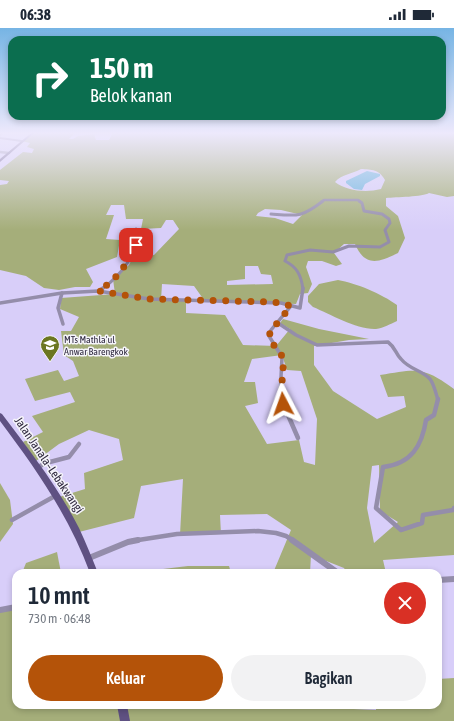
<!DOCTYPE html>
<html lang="id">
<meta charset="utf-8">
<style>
body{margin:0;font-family:"Asap Condensed",sans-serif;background:#f2f2f3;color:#1f2937;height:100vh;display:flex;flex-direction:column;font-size:15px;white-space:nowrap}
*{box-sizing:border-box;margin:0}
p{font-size:13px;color:#747a83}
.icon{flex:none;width:22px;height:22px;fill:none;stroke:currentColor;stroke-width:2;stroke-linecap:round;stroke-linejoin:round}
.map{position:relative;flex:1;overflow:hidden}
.side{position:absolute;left:12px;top:541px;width:430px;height:140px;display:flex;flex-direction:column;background:#fff;border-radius:12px;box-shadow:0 2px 6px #0003}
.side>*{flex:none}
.banner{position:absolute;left:8px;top:8px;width:438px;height:84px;border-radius:12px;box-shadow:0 2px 6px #0003;background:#0b6e4f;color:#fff;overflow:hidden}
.pin{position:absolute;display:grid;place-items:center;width:34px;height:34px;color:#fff;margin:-17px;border-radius:8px;box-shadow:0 2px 6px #0006}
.me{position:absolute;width:44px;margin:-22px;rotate:356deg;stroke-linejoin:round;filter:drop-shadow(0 0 3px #0008)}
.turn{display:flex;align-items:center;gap:14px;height:84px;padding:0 16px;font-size:18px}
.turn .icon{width:52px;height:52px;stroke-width:2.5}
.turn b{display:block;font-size:28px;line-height:34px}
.round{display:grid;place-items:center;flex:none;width:42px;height:42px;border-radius:21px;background:#f2f2f3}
.head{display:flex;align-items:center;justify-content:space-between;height:68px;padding:0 16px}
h1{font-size:24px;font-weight:600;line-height:30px}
.cta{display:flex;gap:8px;margin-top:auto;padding:8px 16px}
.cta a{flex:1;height:46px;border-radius:24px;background:#b45309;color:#fff;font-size:16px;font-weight:600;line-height:46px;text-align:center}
.cta a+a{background:#f2f2f3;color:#1f2937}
.status{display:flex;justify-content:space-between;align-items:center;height:28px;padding:0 20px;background:#fff;direction:ltr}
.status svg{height:11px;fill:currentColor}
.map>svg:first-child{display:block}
.green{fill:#a5ae7a;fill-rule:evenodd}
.water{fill:#6cb3dd}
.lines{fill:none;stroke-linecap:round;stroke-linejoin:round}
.street-far4{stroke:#948daa;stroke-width:2.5}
.street-far3{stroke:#948daa;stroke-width:3}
.street-far2{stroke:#948daa;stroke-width:3.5}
.street-far1{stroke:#948daa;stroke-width:4.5}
.street{stroke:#948daa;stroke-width:6}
.secondary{fill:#756a93;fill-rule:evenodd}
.primary{fill:#5f5182;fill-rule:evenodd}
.route{stroke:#b45309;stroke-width:7;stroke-dasharray:0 12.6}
.labels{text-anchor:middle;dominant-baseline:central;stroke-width:3;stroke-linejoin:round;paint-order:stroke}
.poi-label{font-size:10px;fill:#302a3f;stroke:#f6f5fb;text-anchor:start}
.near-street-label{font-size:12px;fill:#302a3f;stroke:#f6f5fb}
</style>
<div class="status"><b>06:38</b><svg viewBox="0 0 49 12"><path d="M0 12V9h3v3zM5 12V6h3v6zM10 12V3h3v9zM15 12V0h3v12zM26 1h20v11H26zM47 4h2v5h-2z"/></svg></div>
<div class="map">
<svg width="454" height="693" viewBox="0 0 454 693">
<rect width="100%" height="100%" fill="#d8cef9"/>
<g class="green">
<path d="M34,105H75L69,111H73L78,108L94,106L96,112H109L112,106L105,105H454V168L447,169L429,165C423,169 396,169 386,170V178L398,188L405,210L398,225C378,235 365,239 355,216H344L334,225L342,236L336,238L322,233H308L306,239L312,256L308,265L300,266L296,276L204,272L194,258L162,256L161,272L186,273V285L225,287L243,317L276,318L290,301L280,295L283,291L319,301L369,311L349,312L314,318V337L333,363L377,391L406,379L404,368L388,369L380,347C417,341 423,338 454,361V527L383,532L386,545H347L344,540L311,527L310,545H273L291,502L267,486L220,487L221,506L180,507L183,451L141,458L134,490L79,504L59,469L85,461L84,445L123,432L119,411L89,402L59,416L36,433L23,414L43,404L32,388L75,374L70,364L35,373L25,351L58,342L64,353L79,348L73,333L64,327L61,303H71L79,289L60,281L61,270L115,266L113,251L129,237L133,229L154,227L179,201L173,192H166L161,200L141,201L143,191H126L124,177H111L106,187H114L106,211L120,212L117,229L86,241L93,254L90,259H75L59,262L44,260L26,248L0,242V157L7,156L9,153L0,152V142L23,124L32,125L34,121L27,119L30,115L22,113ZM361,141C372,142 379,141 385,152L381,161C366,165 347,163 335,154C342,146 352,146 361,141ZM265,181L281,182L302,187L293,196L275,190L256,188L258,185ZM245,238H258L261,246L271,247L273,256L227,257V253L245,251ZM282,327L287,342L301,343L317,391L315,437L304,434L299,412L267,416L245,378L258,375L255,354H244L252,331ZM379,437L380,483L398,494L374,515L367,480L372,438Z"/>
<path d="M338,252C356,255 382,266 397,277V293C390,296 384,300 376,301C357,302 330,286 313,279L308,274V268L319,256Z"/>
<polygon points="0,455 10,472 13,496 0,514"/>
<polygon points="57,524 61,545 22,545 26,535"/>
<polygon points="188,538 229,538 231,545 163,545 163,541"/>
<polygon points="16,565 16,677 328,677 331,680 376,682 376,677 438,677 438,651 454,650 454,693 0,693 0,583 11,581"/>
</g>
<polygon class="water" points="367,143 380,146 380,148 365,156 362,162 354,161 346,155 346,153"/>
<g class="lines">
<g class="street-far4">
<polyline points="0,107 2,105"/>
<polyline points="0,124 9,125"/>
<polyline points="321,174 324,172 358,172 361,174"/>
</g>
<g class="street-far3">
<path d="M271,186C297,188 301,190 323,173"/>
<path d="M102,261C120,248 140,225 136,201"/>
<path d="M303,261C301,247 297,239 285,233L287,227L310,222L333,224L349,218L380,219L389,214L385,202L390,195L389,191L382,186L364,183L362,175L359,173"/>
</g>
<g class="street-far2">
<polyline points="99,263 103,260"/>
<polyline points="62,265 58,280 63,296"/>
<polyline points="0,275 62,265 98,263 149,271 281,275 300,280 303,260"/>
<path d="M278,295L296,307L317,317L388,314C396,320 395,325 401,331C410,342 422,342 430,351C434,356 436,366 438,372"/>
<polyline points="281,372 280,369 282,329 269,308 271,302 291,278"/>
</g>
<g class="street-far1">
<polyline points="281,371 298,410"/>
<path d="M438,371L434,387L426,392C422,418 411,436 383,439L376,480L401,502L422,495L423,487L453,482L454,480"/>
<polyline points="38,439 46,435 69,429 79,416"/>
<polyline points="12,492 55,468"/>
<polyline points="132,513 177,506 258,503 276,505 286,508 294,513"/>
</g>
<g class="street">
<polyline points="292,512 338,545"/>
<polyline points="89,530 128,514 138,512"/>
<polyline points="438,552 454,551"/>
<polyline points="0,582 16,579"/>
</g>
<polygon class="secondary" points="0,109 22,112 23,113 22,114 0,111"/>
<g class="primary">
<polygon points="31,105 34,105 0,134 0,131"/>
<path d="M0,385L2,386C30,423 58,459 79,500C86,515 92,530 98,545H90C69,488 36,441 0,393Z"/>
<polygon points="117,677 127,677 130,693 120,693"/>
</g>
</g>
<linearGradient id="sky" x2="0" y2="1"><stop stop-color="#76b4e4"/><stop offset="0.52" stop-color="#ede9fc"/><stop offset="1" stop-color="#ede9fc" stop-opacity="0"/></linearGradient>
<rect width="454" height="202" fill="url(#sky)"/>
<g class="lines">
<path class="route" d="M136,217C127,236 117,252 98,263L149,271L274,274L291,278C288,282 270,303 270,305C267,315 280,320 282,329C286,344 278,361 283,376"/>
</g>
<defs>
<symbol id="school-pin" viewBox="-11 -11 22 30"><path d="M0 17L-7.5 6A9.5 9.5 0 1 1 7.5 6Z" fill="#6b7620" stroke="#f6f5fb"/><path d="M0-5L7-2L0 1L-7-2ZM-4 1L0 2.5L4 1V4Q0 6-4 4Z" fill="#fff"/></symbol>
</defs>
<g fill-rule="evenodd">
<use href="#school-pin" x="39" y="306" width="22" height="30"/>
</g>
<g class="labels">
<g class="poi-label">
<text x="64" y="311">MTs Mathla'ul<tspan x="64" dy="12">Anwar Barengkok</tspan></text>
</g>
<g class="near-street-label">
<text transform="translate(49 437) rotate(56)">Jalan Janala–Lebakwangi</text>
</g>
</g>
</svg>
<div class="pin" style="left:136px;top:217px;background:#d93025"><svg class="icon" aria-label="arrive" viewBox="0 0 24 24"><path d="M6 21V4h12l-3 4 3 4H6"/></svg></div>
<svg class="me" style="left:283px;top:376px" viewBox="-20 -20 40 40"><path d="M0-17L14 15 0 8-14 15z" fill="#b45309" stroke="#fff" stroke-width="4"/></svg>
<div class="banner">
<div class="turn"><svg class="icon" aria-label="right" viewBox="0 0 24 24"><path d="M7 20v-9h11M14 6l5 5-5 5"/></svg><div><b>150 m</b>Belok kanan</div></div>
</div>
<section class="side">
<div class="head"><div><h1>10 mnt</h1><p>730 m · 06:48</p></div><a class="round" style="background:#d93025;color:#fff"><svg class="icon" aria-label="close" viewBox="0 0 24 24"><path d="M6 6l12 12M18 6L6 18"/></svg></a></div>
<div class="cta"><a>Keluar</a><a>Bagikan</a></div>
</section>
</div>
